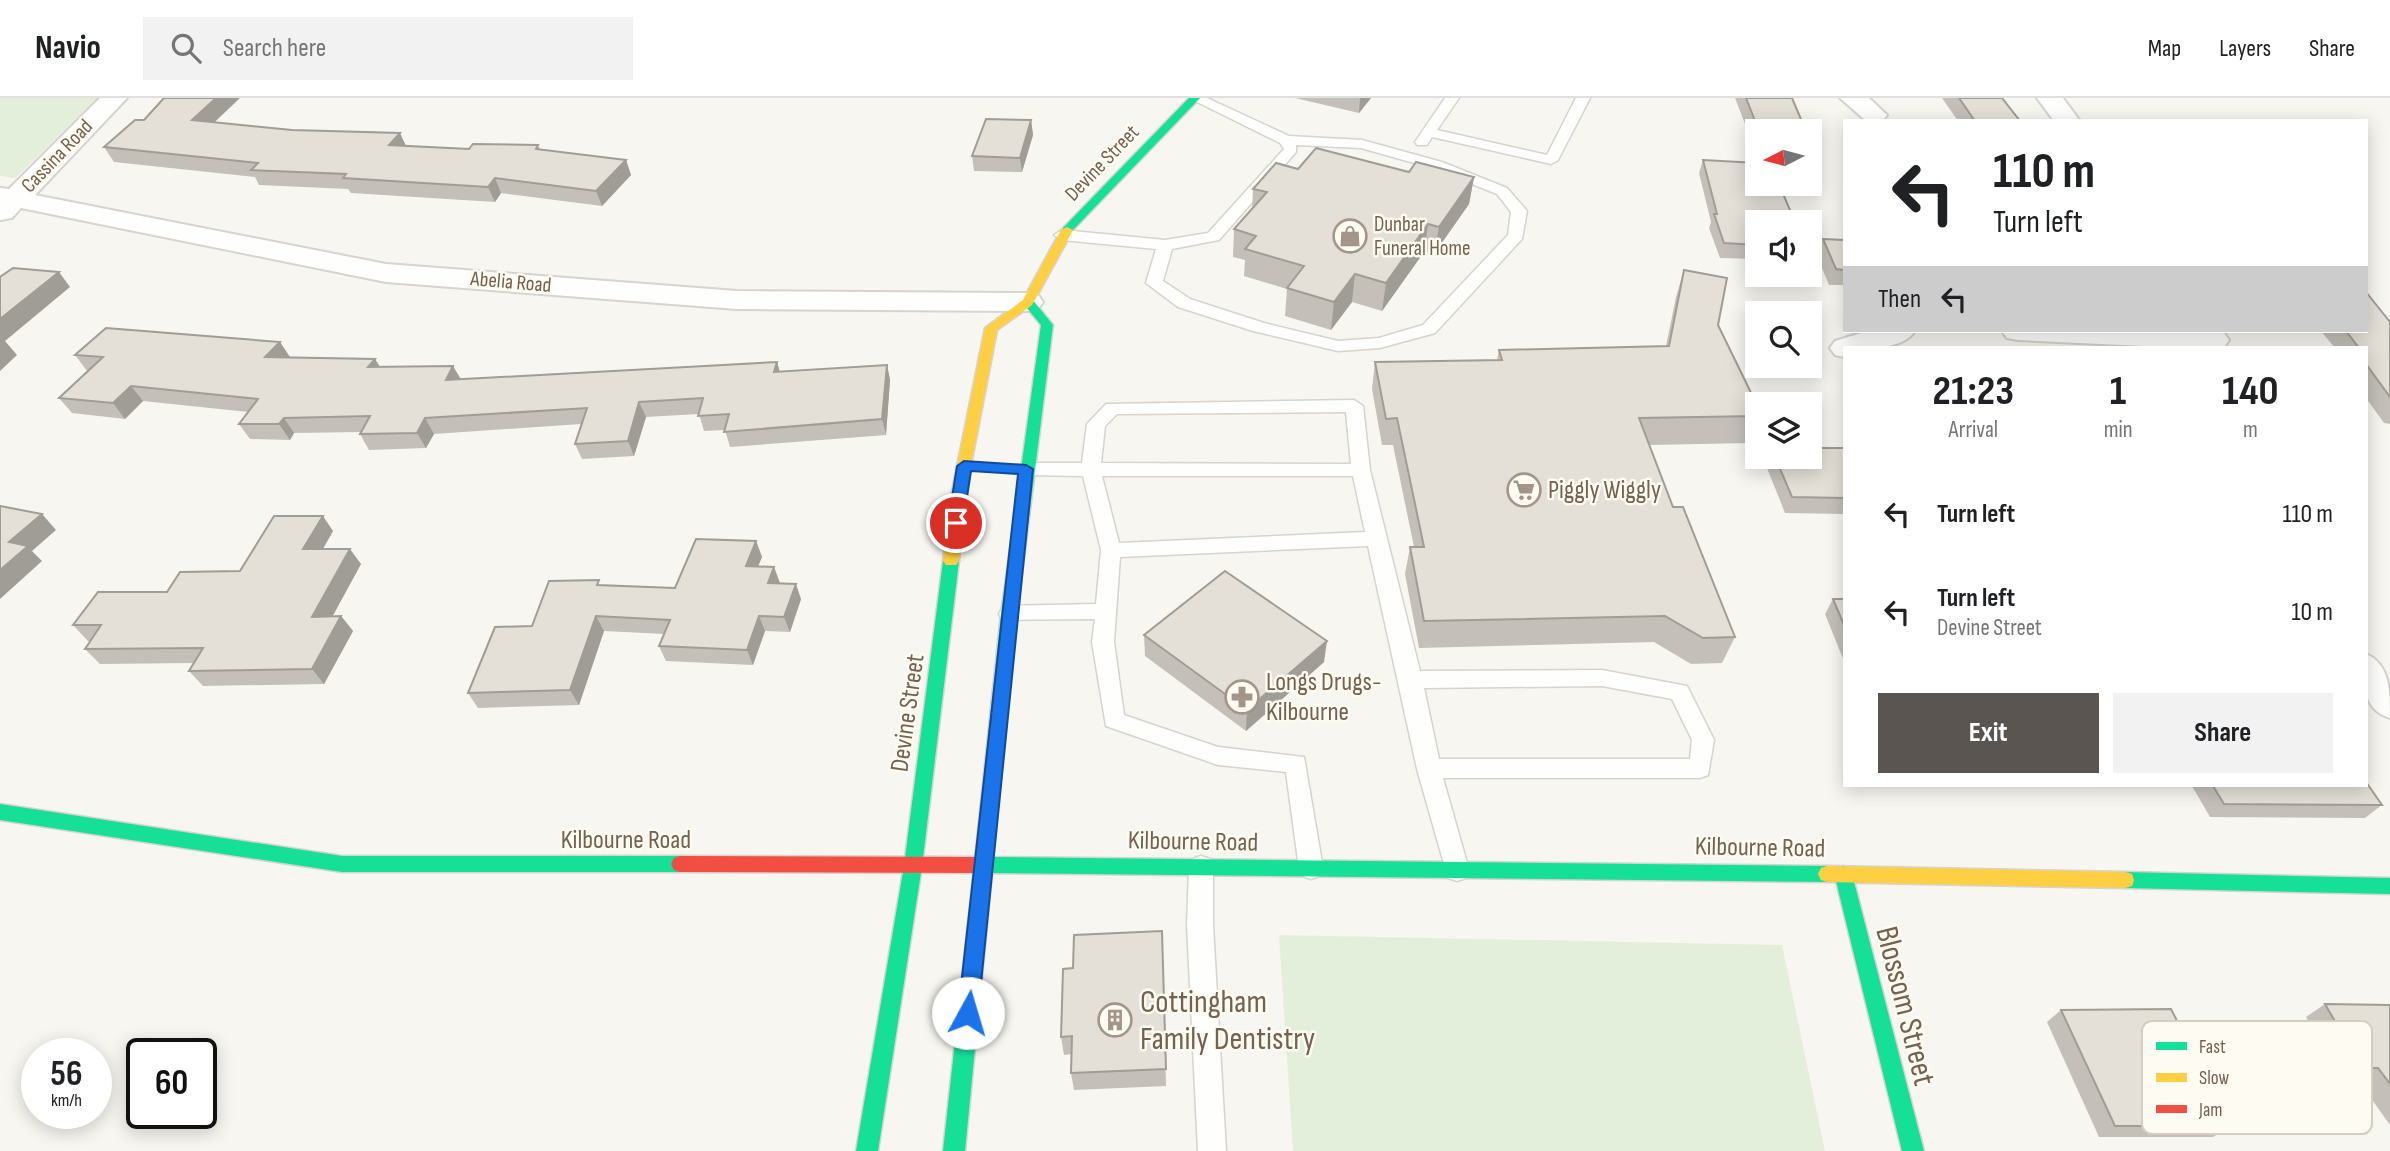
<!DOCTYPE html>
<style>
body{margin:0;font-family:"Sofia Sans Condensed",sans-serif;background:#f2f2f2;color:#202124;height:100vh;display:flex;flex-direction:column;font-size:26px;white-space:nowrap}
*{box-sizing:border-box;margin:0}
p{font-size:23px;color:#757577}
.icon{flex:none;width:38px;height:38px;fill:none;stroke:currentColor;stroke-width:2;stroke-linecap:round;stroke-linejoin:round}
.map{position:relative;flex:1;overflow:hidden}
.panel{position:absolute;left:1843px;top:248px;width:525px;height:441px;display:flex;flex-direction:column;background:#fff;border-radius:0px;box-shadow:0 4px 18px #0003}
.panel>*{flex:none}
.top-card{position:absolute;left:1843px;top:21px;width:525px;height:214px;border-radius:0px;box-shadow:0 4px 18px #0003;background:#fff;color:#202124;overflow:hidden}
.needle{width:46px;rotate:264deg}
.buttons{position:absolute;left:1745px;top:21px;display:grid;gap:14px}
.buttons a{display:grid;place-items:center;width:77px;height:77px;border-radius:0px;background:#fff;box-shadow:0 4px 18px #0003;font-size:35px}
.speed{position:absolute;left:21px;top:940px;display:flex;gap:14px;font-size:35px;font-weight:700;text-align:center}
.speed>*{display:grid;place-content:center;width:91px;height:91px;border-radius:50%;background:#fff;box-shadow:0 4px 18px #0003;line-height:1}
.speed small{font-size:18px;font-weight:400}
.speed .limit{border:4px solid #111;border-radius:10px;background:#fff;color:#111}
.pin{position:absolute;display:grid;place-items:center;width:60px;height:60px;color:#fff;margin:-30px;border:4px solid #fff;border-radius:50%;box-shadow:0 2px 7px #0007}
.me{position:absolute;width:77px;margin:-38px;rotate:6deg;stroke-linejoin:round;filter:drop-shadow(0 0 5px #0008)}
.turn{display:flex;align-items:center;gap:24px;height:147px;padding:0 35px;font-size:32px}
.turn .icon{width:91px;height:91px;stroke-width:2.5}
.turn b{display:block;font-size:49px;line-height:60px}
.then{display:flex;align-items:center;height:66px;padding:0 35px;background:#0003;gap:14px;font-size:26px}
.eta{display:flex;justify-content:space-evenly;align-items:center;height:119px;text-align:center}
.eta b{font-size:42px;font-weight:700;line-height:49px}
.button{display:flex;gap:14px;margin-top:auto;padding:14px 35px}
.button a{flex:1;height:80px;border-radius:0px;background:#5b5551;color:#fff;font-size:28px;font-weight:700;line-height:80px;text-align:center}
.button a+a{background:#f2f2f2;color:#202124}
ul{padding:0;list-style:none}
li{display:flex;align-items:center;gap:21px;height:98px;padding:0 35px}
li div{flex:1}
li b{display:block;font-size:26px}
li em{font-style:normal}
header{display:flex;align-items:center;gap:42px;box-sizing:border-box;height:98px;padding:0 35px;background:#fff;border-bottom:2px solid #e0e0e0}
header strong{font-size:33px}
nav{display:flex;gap:38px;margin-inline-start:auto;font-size:24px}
.search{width:490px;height:63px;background:#f2f2f2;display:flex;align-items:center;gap:18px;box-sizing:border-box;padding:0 24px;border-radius:0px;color:#757577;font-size:26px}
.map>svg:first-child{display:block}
.green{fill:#e4efdb}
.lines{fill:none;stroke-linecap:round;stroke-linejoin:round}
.lane-casing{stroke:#d7d3ce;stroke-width:3}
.street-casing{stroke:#d7d3ce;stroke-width:4}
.fast-casing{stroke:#d8d3cd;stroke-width:3}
.slow-casing{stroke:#d8d3cd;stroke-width:3}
.jam-casing{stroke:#d8d3cd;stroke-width:3}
.lane{fill:#fefefd;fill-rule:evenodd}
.street{fill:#fefefd;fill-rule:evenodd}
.fast{fill:#16e098;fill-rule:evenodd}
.slow{fill:#ffcf43;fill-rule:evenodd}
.jam{fill:#f24e42;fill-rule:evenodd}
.wall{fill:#c4c0b9}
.shaded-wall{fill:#a09c96}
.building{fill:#e4dfd7;stroke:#a09c96;stroke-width:2}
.route{fill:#1a73e8;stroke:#114b97;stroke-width:2}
.labels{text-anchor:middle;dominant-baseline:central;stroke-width:5;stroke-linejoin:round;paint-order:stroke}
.far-street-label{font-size:21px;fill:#756150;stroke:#fefbf2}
.far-poi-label{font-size:21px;fill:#756150;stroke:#fefbf2;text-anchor:start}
.poi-label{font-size:26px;fill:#756150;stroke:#fefbf2;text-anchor:start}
.street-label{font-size:26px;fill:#756150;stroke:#fefbf2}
.near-poi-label{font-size:32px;fill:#756150;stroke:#fefbf2;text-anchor:start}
.near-street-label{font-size:32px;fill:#756150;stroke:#fefbf2}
.key{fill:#fefbf2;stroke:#d5cdc1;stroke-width:2}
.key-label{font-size:19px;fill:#756150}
</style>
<header>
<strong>Navio</strong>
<div class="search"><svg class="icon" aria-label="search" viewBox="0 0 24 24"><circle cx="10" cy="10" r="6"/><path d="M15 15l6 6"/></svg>Search here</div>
<nav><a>Map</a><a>Layers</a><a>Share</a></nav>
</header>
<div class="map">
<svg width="2390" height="1053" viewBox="0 0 2390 1053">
<rect width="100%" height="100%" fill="#f8f6f0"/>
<g class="green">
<polygon points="0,0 98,0 15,80 0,78"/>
<polygon points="1279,837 1782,847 1825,1053 1293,1053"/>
</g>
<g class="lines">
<defs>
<g id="lane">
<path d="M1189,0H1207L1289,38L1362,42L1442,64L1507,90L1527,113L1522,141L1435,235L1380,250L1338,253L1253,233L1178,209L1146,185L1156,151L1062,142L1054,137L1062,132L1165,142L1208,135L1284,51L1280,45ZM1296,47L1361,50L1432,70L1497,96L1511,114L1508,137L1423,227L1379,240L1338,243L1264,225L1190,201L1163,183L1172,151L1219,142L1296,54Z"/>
<polygon points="1445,0 1459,0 1437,32 1547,57 1576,0 1590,0 1558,62 1551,66 1432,39 1427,47 1417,47 1415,44"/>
<path d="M1354,302L1363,308L1370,372L1420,573L1602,572L1687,588L1714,642L1708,677L1700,680H1443L1469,772L1466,780L1457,783L1448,780L1417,671L1368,448L1120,459L1114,544L1124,617L1218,649L1304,659L1323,770L1320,778L1311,781L1302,778L1299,770L1286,674L1218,667L1106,628L1092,544L1095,521L1002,522L999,516L1002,510L1009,508L1096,506L1101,452L1083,378L1026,377L1017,371L1026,365H1082L1087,326L1106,306ZM1346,314L1351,366L1101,365L1105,328L1117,316ZM1102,378H1353L1365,434L1119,445ZM1602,588L1672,601L1692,642L1690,661H1439L1424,590Z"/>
<polygon points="1201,758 1210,761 1213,769 1213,827 1226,1053 1198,1053 1187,827 1189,769 1192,761"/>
</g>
<g id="street">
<polygon points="100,0 127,0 35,97 386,166 737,193 1028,195 1039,198 1043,204 1039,210 1028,213 737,211 386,184 21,110 12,120 0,122 0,90 9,91"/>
<polygon points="1840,0 1869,0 1887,17 1883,22 1865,22"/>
<polygon points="2037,0 2063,0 2080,23 2054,23"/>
<path d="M1868,233H1915C1901,253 1866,250 1844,250V259L1835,257L1830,250L1835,243Z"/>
<polygon points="2002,233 2214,233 2224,235 2229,242 2224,249 2185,250 2018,242 2007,240"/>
<path d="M2366,556C2390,566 2390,593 2390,620C2359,610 2366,583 2366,556Z"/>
</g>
<g id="fast">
<polygon points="1189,0 1200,0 1071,134 1063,134 1063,130"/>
<polygon points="1028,200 1032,201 1053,227 1017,516 993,759 1827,768 1835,774 1843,768 1849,770 1852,776 1924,1053 1902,1053 1835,779 1827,784 992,775 965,1053 943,1053 974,771 972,767 975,761 1001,516 1041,227 1022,204"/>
<polygon points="951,458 959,463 922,768 878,1053 856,1053 904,768 943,463"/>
<polygon points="0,706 342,758 680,758 686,760 689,766 686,772 680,774 342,774 0,722"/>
<polygon points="2125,774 2390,780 2390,796 2125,790 2118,788 2116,782 2118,776"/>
</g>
<g id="slow">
<polygon points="1067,129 1073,132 1032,207 997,232 965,398 959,463 956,467 946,467 943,463 951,398 985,230 1023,202 1061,132"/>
<polygon points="1827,768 2125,774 2132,776 2134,782 2132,788 2125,790 1827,784 1821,782 1818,776 1821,770"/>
</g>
<polygon id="jam" points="680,758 981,759 987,761 990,767 987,773 981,775 680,774 674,772 671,766 674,760"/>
</defs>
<use href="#lane" class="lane-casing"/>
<use href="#street" class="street-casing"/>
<use href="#fast" class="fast-casing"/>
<use href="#slow" class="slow-casing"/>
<use href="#jam" class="jam-casing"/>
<use href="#lane" class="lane"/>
<use href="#street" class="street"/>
<use href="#fast" class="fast"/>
<use href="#slow" class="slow"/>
<use href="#jam" class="jam"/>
</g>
<g class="wall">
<polygon points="1295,0 1371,0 1359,15"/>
<polygon points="1735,0 1792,0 1806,33 1757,33 1757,57"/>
<polygon points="1942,0 2002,0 2020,23 1958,23"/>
<polygon points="1031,22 1033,37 1022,74 974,73 972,58"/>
<polygon points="214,24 406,48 469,51 538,47 540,51 626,62 631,77 602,108 501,95 495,104 351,95 348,91 259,87 255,79 114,64 104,49"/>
<polygon points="1703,62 1782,95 1757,124 1757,161 1720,160 1709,130 1711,124 1699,75"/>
<polygon points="1298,71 1409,74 1474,79 1469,106 1434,156 1424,154 1382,213 1352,204 1331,232 1285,218 1287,191 1244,178 1245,162 1233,159 1234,131 1252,111 1253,91"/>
<polygon points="1823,141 1844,142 1844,187 1829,187 1816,156"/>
<polygon points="1684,172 1718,227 1757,307 1757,331 1751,345 1649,347 1673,409 1735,539 1722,565 1691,566 1654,544 1419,550 1405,476 1410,449 1414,449 1393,347 1382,347 1372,291 1375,264 1497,262 1499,252 1666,248 1676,199"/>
<polygon points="2390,224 2390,326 2384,325 2366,300 2366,250 2335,250 2321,233 2366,233"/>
<polygon points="75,257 375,261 380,269 460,281 777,264 780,274 887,267 890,282 886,337 730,349 725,332 704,333 699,316 646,319 634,358 582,361 575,346 581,326 434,336 426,350 369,352 360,336 361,334 294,335 290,342 250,341 239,326 248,314 143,303 125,321 72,315 59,300 89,273 87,273"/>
<polygon points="1844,350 1844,416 1785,415 1765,365 1767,359 1810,359"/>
<polygon points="333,433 323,451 361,466 332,518 341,518 353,533 324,586 203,588 189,573 194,565 100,566 85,551 91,543 88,543 73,527 167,494 240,473"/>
<polygon points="756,443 762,459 758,468 801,501 790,534 765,533 753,567 666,563 659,548 664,536 604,533 579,607 478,610 468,595 532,528 675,490"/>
<polygon points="1833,501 1844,501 1844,563 1825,516"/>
<polygon points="1144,537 1324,564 1246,633 1145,558"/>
<polygon points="2192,688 2366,688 2382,707 2365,720 2210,719"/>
<polygon points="1162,833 1166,988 1074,992 1071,975 1072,956 1064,957 1061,939 1073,870"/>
<polygon points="2325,906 2390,907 2390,1027 2358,982 2342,982 2306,919"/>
<polygon points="2061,912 2231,1028 2213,1039 2099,1039 2047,924"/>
</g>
<g class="shaded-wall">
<polygon points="216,0 240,0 201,37 192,22"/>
<polygon points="1360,0 1371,0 1359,15"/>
<polygon points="1031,22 1033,37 1022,74 1020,60"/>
<polygon points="400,35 407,50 389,47"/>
<polygon points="626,62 631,77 602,108 596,93"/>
<polygon points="1821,68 1815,83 1810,85 1810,72"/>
<polygon points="1474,79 1469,106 1434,156 1439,129"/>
<polygon points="495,80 501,95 495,104 488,89"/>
<polygon points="1778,86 1807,86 1773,98"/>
<polygon points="1428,126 1424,154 1382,213 1386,185"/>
<polygon points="59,174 70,189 5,243 17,257 0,273 0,221"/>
<polygon points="1355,176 1352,204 1331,232 1334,204"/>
<polygon points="280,244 290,259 265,259"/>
<polygon points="375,261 384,276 368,269"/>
<polygon points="777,264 781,279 774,274"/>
<polygon points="887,267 890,282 886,337 882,321"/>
<polygon points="453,268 462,283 446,282"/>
<polygon points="131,288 143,303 125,321 113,305"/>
<polygon points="639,304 646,319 634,358 628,343"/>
<polygon points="284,320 294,335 290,342 279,326"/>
<polygon points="425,320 434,336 426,350 417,335"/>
<polygon points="42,416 56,432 32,453 42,463 0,501 0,472 9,444"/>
<polygon points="323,418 333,433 314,466 303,451"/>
<polygon points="756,443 762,459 752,483 746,468"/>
<polygon points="350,451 361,466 324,534 312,519"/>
<polygon points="774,469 780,485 768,485"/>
<polygon points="796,486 801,501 790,534 784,519"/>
<polygon points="341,518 353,533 324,586 312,571"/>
<polygon points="596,518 604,533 579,607 570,592"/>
<polygon points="759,518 765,533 753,567 747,552"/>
<polygon points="1327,543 1324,564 1246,633 1247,612"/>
</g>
<g class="building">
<polygon points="164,0 216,0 192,22 292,32 400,35 389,47 469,51 473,46 538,47 536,51 626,62 596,93 495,80 488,89 343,80 346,76 251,72 258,65 104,49 135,22 144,22"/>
<polygon points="1746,0 1792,0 1806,33 1759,33"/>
<polygon points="1959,0 2002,0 2020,23 1975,23"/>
<polygon points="986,21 1031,22 1020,60 972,58"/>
<polygon points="1810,42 1821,68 1810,72"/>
<polygon points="1316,50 1409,74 1416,64 1474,79 1439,129 1428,126 1386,185 1355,176 1334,204 1287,190 1304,168 1245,151 1256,138 1234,131 1267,94 1253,91 1276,65 1298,71"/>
<polygon points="1703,62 1757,65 1757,86 1779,86 1795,124 1757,124 1757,147 1724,145 1714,116 1717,116"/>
<polygon points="1823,141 1844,142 1844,172 1836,171"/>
<polygon points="13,170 59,174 0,221 0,179"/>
<polygon points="1684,172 1727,180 1718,227 1757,307 1757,318 1639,320 1673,409 1683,409 1735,539 1703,540 1665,518 1424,523 1410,449 1424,449 1397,320 1386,321 1375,264 1502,262 1499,252 1669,248"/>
<polygon points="2366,194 2390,224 2390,299 2366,266 2366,250 2354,250 2359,250 2346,233 2366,233"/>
<polygon points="106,230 280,244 265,259 375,261 368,269 453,268 446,282 777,264 774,274 887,267 882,321 724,334 729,316 698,318 703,300 639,304 628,343 575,346 587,310 425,320 417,335 360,336 370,318 284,320 279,326 239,326 258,301 131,288 113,305 59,300 103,259 75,257"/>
<polygon points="1810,350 1844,350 1844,400 1792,399 1775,359 1810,359"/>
<polygon points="0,408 42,416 9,444 28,448 0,472"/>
<polygon points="274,418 323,418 303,451 350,451 312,519 341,518 312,571 189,573 203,550 85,551 101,527 73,527 98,494 167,494 180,474 240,473"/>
<polygon points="696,441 756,443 746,468 774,469 768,485 796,486 784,519 759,518 747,552 659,548 670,522 596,518 570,592 468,595 495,529 532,528 549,483 599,482 597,487 675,490"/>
<polygon points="1225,473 1327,543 1247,612 1144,537"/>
<polygon points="1833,501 1844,501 1844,527"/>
<polygon points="2366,684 2382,707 2224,706 2213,688 2366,688"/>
<polygon points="1162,833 1166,971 1071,975 1072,938 1061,939 1063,871 1073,870 1074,837"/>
<polygon points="2325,906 2390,907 2390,986 2378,970 2362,970"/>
<polygon points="2171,911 2231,1028 2115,1028 2061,912"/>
</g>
<polygon class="route" points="964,363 1026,367 1033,371 978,915 975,922 968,925 960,922 958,915 1018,376 971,373 963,425 956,430 948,425 957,368"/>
<defs>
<symbol id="shop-ring" viewBox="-11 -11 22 22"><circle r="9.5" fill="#fefbf2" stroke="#a39588" stroke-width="1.5"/><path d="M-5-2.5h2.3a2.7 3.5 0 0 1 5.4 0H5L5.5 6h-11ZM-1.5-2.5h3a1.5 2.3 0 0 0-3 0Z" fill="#a39588"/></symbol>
<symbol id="supermarket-ring" viewBox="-11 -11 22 22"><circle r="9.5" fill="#fefbf2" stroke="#a39588" stroke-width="1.5"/><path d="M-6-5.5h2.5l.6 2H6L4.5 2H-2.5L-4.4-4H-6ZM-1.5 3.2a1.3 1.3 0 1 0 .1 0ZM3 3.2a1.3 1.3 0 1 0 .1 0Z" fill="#a39588"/></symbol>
<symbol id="pharmacy-ring" viewBox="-11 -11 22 22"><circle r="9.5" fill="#fefbf2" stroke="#a39588" stroke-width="1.5"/><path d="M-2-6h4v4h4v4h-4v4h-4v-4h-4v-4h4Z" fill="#a39588"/></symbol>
<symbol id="building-ring" viewBox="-11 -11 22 22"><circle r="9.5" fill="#fefbf2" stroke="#a39588" stroke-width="1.5"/><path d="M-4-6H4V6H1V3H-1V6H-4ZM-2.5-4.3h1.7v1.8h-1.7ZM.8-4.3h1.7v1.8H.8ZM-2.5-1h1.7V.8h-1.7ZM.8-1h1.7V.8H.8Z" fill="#a39588"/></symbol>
</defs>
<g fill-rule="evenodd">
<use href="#shop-ring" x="1331" y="119" width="38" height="38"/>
<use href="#supermarket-ring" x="1505" y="373" width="38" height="38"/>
<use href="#pharmacy-ring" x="1223" y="580" width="38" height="38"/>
<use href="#building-ring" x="1096" y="903" width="38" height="38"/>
</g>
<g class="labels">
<g class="far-street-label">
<text transform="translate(57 58) rotate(-46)">Cassina Road</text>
<text transform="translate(1102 65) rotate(-46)">Devine Street</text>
<text transform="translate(511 184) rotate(5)">Abelia Road</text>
</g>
<g class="far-poi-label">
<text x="1374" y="126">Dunbar<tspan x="1374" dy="24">Funeral Home</tspan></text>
</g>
<g class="poi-label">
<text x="1548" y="392">Piggly Wiggly</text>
<text x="1266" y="584">Longs Drugs-<tspan x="1266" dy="30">Kilbourne</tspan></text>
</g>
<g class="street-label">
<text transform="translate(908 615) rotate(-82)">Devine Street</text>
<text x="626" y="742">Kilbourne Road</text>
<text transform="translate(1193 744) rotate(1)">Kilbourne Road</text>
<text transform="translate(1760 750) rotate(1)">Kilbourne Road</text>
</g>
<g class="near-poi-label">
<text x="1140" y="904">Cottingham<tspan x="1140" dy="37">Family Dentistry</tspan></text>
</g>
<g class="near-street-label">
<text transform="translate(1905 908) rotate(76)">Blossom Street</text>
</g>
</g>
<rect x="2142" y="923" width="230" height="113" rx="10" class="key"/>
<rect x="2156" y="944" width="31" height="8" fill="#16e098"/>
<rect x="2156" y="975" width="31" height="9" fill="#ffcf43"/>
<rect x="2156" y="1007" width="31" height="8" fill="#f24e42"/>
<g class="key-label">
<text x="2199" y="955">Fast</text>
<text x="2199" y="986">Slow</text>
<text x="2199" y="1018">Jam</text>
</g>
</svg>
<div class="buttons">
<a><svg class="needle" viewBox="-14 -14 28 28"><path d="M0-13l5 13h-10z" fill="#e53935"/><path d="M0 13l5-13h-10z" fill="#757577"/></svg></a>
<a><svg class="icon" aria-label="sound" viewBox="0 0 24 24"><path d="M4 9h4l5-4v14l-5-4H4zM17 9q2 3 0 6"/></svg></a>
<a><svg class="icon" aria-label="search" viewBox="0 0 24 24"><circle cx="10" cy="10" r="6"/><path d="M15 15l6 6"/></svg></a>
<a><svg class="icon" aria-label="layers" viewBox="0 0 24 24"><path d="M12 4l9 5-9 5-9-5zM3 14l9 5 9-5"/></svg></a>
</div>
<div class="speed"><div>56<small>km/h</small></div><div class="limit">60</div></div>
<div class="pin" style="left:956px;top:425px;background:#d93025"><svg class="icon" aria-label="arrive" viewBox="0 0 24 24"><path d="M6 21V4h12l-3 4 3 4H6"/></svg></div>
<svg class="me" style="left:968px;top:915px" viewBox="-20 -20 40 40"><circle r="19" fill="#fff"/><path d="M0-13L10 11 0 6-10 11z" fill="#1a73e8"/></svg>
<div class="top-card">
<div class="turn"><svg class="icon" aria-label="left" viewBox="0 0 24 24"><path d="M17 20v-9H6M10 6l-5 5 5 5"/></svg><div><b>110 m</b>Turn left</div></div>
<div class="then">Then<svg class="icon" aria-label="left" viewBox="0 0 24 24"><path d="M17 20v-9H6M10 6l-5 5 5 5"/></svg></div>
</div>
<section class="panel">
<div class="eta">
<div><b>21:23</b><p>Arrival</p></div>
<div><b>1</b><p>min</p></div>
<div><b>140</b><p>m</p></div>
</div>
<ul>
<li><svg class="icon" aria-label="left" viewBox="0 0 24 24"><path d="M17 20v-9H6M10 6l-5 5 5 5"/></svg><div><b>Turn left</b></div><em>110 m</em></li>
<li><svg class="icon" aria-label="left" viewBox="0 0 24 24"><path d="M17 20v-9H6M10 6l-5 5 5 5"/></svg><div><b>Turn left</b><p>Devine Street</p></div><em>10 m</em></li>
</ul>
<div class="button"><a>Exit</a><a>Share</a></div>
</section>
</div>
